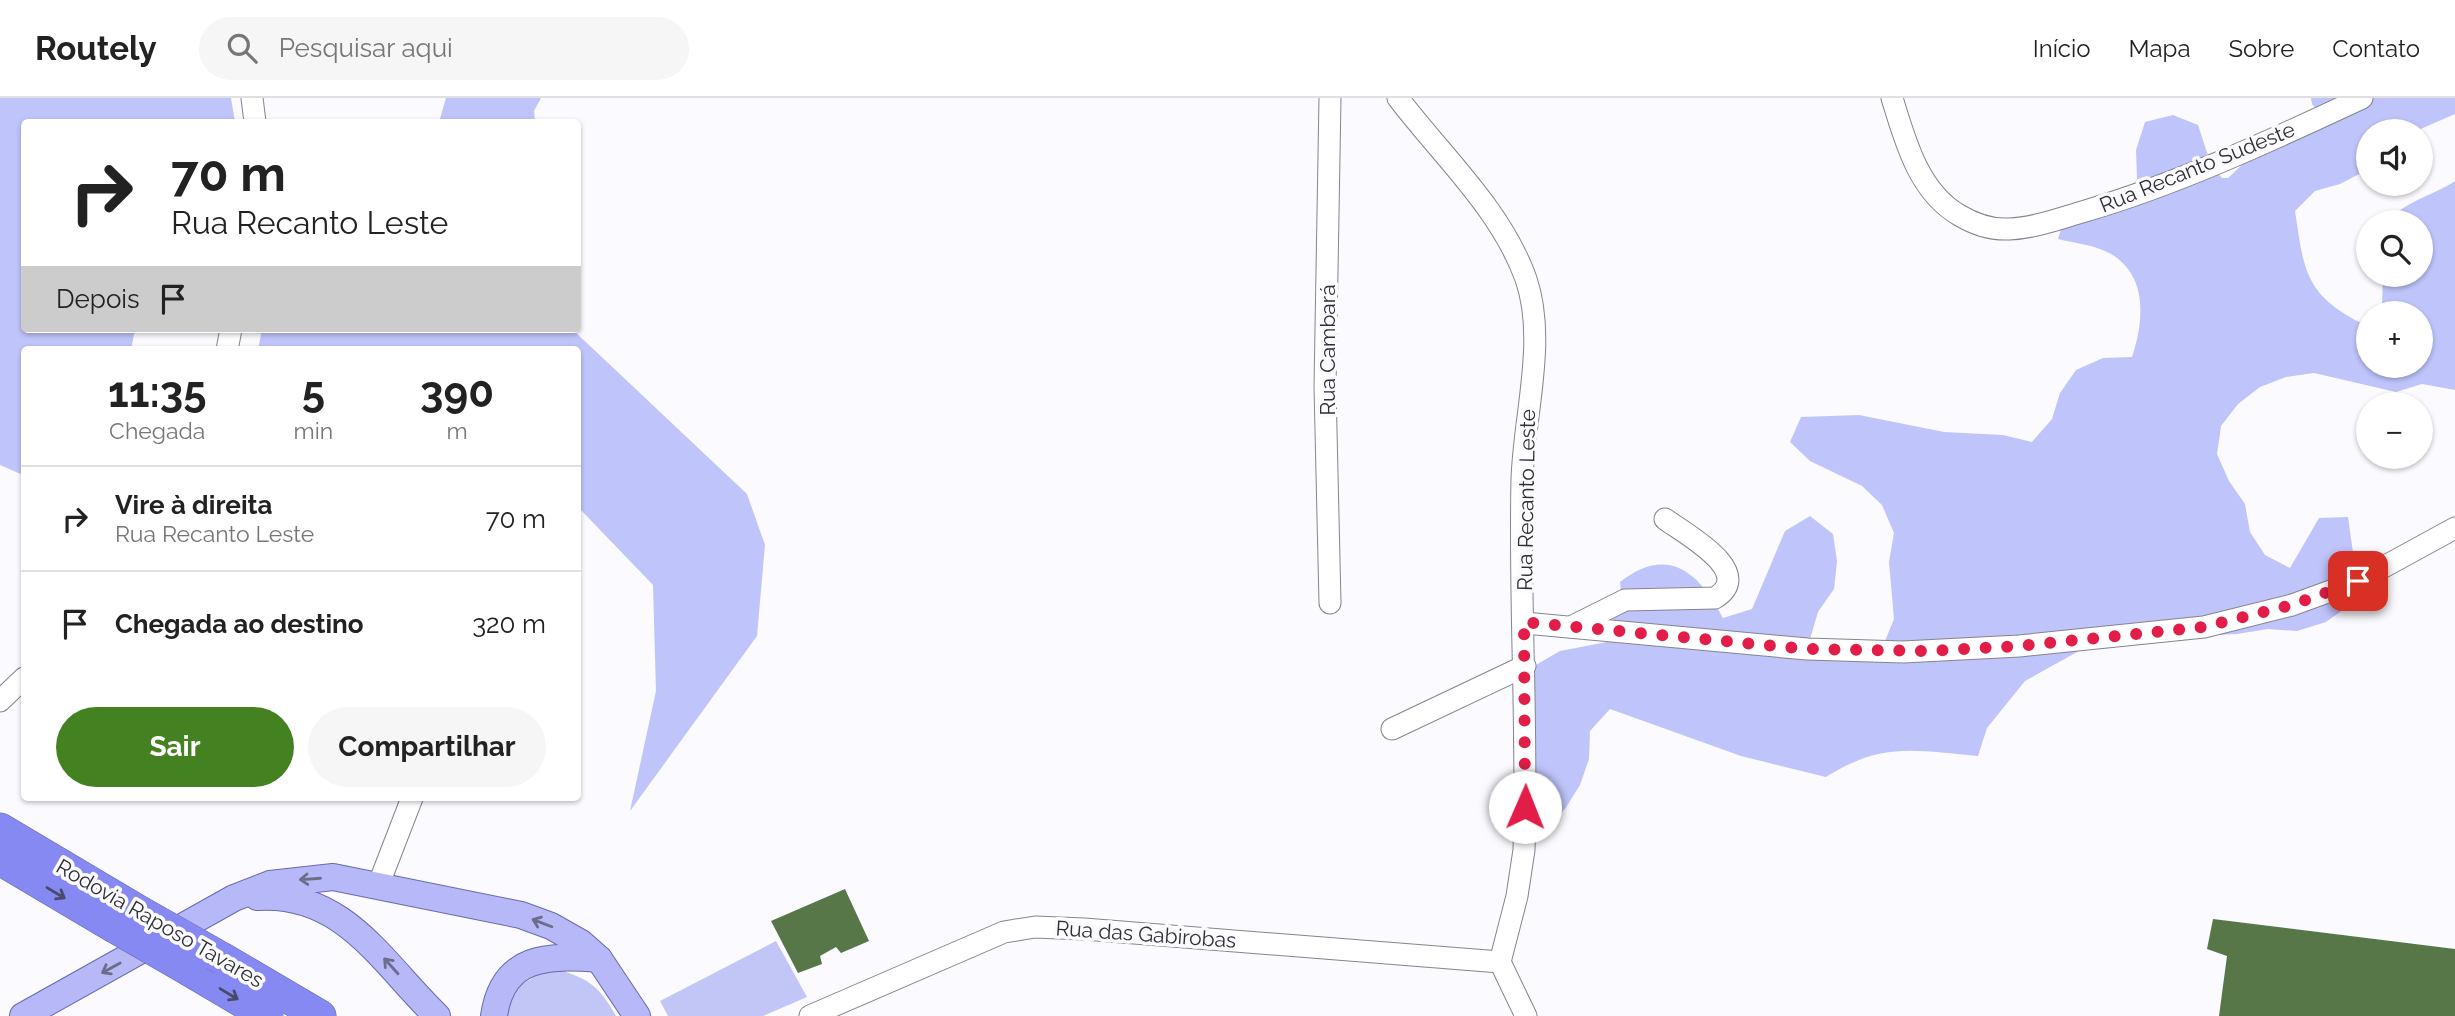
<!DOCTYPE html>
<html lang="pt">
<meta charset="utf-8">
<style>
body{margin:0;font-family:Raleway,sans-serif;background:#f6f6f6;color:#222;height:100vh;display:flex;flex-direction:column;font-size:26px;white-space:nowrap}
*{box-sizing:border-box;margin:0}
p{font-size:23px;color:#767676}
.icon{flex:none;width:38px;height:38px;fill:none;stroke:currentColor;stroke-width:2;stroke-linecap:round;stroke-linejoin:round}
.map{position:relative;flex:1;overflow:hidden}
.side{position:absolute;left:21px;top:248px;width:560px;height:455px;display:flex;flex-direction:column;background:#fff;border-radius:7px;box-shadow:0 2px 5px #0004}
.side>*{flex:none}
.guide{position:absolute;left:21px;top:21px;width:560px;height:214px;border-radius:7px;box-shadow:0 2px 5px #0004;background:#fff;color:#222;overflow:hidden}
.controls{position:absolute;left:2356px;top:21px;display:grid;gap:14px}
.controls a{display:grid;place-items:center;width:77px;height:77px;border-radius:50%;background:#fff;box-shadow:0 2px 5px #0004;font-size:35px}
.pin{position:absolute;display:grid;place-items:center;width:60px;height:60px;color:#fff;margin:-30px;border-radius:14px;box-shadow:0 4px 10px #0006}
.me{position:absolute;width:77px;margin:-38px;rotate:1deg;stroke-linejoin:round;filter:drop-shadow(0 0 5px #0008)}
.turn{display:flex;align-items:center;gap:24px;height:147px;padding:0 35px;font-size:32px}
.turn .icon{width:91px;height:91px;stroke-width:2.5}
.turn b{display:block;font-size:49px;line-height:60px}
.then{display:flex;align-items:center;height:66px;padding:0 35px;background:#0003;gap:14px;font-size:26px}
.eta{display:flex;justify-content:space-evenly;align-items:center;height:119px;text-align:center}
.eta b{font-size:42px;font-weight:700;line-height:49px}
.action{display:flex;gap:14px;margin-top:auto;padding:14px 35px}
.action a{flex:1;height:80px;border-radius:42px;background:#448221;color:#fff;font-size:28px;font-weight:700;line-height:80px;text-align:center}
.action a+a{background:#f6f6f6;color:#222}
ul{padding:0;list-style:none}
li{display:flex;align-items:center;gap:21px;height:105px;padding:0 35px;border-top:2px solid #e0e0e0}
li div{flex:1}
li b{display:block;font-size:26px}
li em{font-style:normal}
header{display:flex;align-items:center;gap:42px;box-sizing:border-box;height:98px;padding:0 35px;background:#fff;border-bottom:2px solid #e0e0e0}
header strong{font-size:33px}
nav{display:flex;gap:38px;margin-inline-start:auto;font-size:24px}
.search{width:490px;height:63px;background:#f6f6f6;display:flex;align-items:center;gap:18px;box-sizing:border-box;padding:0 24px;border-radius:38px;color:#767676;font-size:26px}
.map>svg:first-child{display:block}
.green{fill:#c1c6f7}
.forest{fill:#bfc4fb}
.building{fill:#577749}
.lines{fill:none;stroke-linecap:round;stroke-linejoin:round}
.minor-casing{stroke:#83858f;stroke-width:23}
.major-casing{stroke:#676aaf;stroke-width:28}
.highway-casing{stroke:#676aaf;stroke-width:33}
.minor{stroke:#fff;stroke-width:21}
.major{stroke:#b6b8f7;stroke-width:26}
.highway{stroke:#8689f2;stroke-width:32}
.highway-bridge-casing{stroke:#676aaf;stroke-width:33;stroke-linecap:butt}
.highway-bridge{stroke:#8689f2;stroke-width:32}
.oneway{stroke:#6b6d8b}
.oneway2{stroke:#484a6c}
.route{stroke:#e11d48;stroke-width:12;stroke-dasharray:0 21.6}
.labels{text-anchor:middle;dominant-baseline:central;stroke-width:7;stroke-linejoin:round;paint-order:stroke}
.street-label{font-size:21px;fill:#2e2f33;stroke:#fafaff}
</style>
<header>
<strong>Routely</strong>
<div class="search"><svg class="icon" aria-label="search" viewBox="0 0 24 24"><circle cx="10" cy="10" r="6"/><path d="M15 15l6 6"/></svg>Pesquisar aqui</div>
<nav><a>Início</a><a>Mapa</a><a>Sobre</a><a>Contato</a></nav>
</header>
<div class="map">
<svg width="2455" height="918" viewBox="0 0 2455 918">
<rect width="100%" height="100%" fill="#fafaff"/>
<g class="green">
<polygon points="776,843 807,899 763,918 668,918 660,903"/>
<path d="M551,869C587,881 596,883 616,918H506L512,892Z"/>
</g>
<g class="forest">
<polygon points="0,0 231,0 235,24 24,24 24,231 135,231 131,252 24,252 23,377 0,367"/>
<polygon points="446,0 541,0 534,13 535,24 439,24"/>
<path d="M2311,0H2455V16L2416,33H2368L2365,73L2340,86L2315,93L2295,113C2304,171 2304,196 2361,225L2368,219V268H2420V215H2373L2382,208L2383,177H2420V124H2388C2404,103 2433,98 2455,83V292L2422,286L2396,294L2314,275L2286,279L2260,289L2238,306L2221,328L2217,356L2229,383L2245,406L2250,434L2265,457L2290,470L2319,420L2348,419L2356,476L2369,483L2351,506L2326,524L2297,533L2268,531L2237,536L2097,543L2025,583L1987,630L1978,658C1916,653 1883,643 1826,679L1741,658L1610,611L1590,633L1589,661L1580,687L1565,711L1540,732L1535,729L1518,665L1514,666L1513,640L1529,571L1560,553L1607,544C1611,517 1624,511 1620,484C1668,446 1700,475 1723,520L1752,511L1785,433L1810,418L1833,436L1837,463L1834,491L1818,514L1810,541L1830,560L1883,548L1894,521L1889,464L1894,435L1882,407L1862,388L1810,363L1790,344L1801,319L1859,317L1944,334L2003,337L2032,344L2052,321L2060,295L2076,272L2103,260L2132,259C2144,223 2148,178 2111,156C2096,147 2074,145 2058,141L2066,115L2122,104L2137,81L2136,52L2145,24L2173,17L2198,27L2211,67L2222,80H2228L2243,66L2321,16L2312,6Z"/>
<polygon points="262,231 572,231 747,396 765,447 757,538 630,713 656,593 653,487 578,409 578,252 258,252"/>
</g>
<g class="building">
<polygon points="845,791 869,843 841,855 836,849 820,858 822,866 798,875 771,823"/>
<polygon points="2213,821 2455,851 2455,918 2219,918 2227,858 2207,851"/>
</g>
<g class="lines">
<defs>
<g id="minor">
<polyline points="252,0 255,24"/>
<polyline points="1330,0 1325,289 1330,505"/>
<path d="M1398,0C1442,58 1501,111 1526,181C1547,242 1524,317 1522,381C1519,505 1528,628 1524,752L1517,798L1500,864"/>
<path d="M1892,0C1905,42 1918,93 1959,117C1974,126 1992,132 2009,131C2034,130 2058,121 2082,114C2178,86 2272,42 2362,0"/>
<polyline points="227,252 231,231"/>
<polyline points="1524,525 1807,551 1903,554 2019,548 2204,529 2292,507 2358,483 2455,430"/>
<path d="M1571,529L1625,502L1715,500C1757,474 1685,436 1665,421"/>
<polyline points="0,603 24,580"/>
<polyline points="1392,631 1525,568"/>
<polyline points="378,788 412,700"/>
<polyline points="1500,864 1526,918"/>
<polyline points="810,918 1004,834 1035,829 1084,831 1500,864"/>
</g>
<g id="major">
<path d="M257,799C344,793 382,865 437,918"/>
<polyline points="23,918 234,800 270,786 333,779 521,817 551,828 581,845 599,861 637,918"/>
<path d="M494,918C503,857 548,857 599,861"/>
</g>
<g id="highway">
<polyline points="0,731 133,810"/>
<polyline points="0,761 113,828"/>
<polyline points="223,861 320,918"/>
<polyline points="191,873 267,918"/>
</g>
</defs>
<use href="#minor" class="minor-casing"/>
<use href="#major" class="major-casing"/>
<use href="#highway" class="highway-casing"/>
<use href="#minor" class="minor"/>
<use href="#major" class="major"/>
<use href="#highway" class="highway"/>
<defs>
<g id="highway-bridge">
<polyline points="133,810 223,861"/>
<polyline points="113,828 191,873"/>
</g>
</defs>
<use href="#highway-bridge" class="highway-bridge-casing"/>
<use href="#highway-bridge" class="highway-bridge"/>
</g>
<defs><path id="oneway-shaft" d="M-6 0H5M1.5-3L5.5 0L1.5 3" fill="none" stroke-width="1.6" stroke-linecap="round" stroke-linejoin="round" transform="scale(1.75)"/></defs>
<g class="oneway">
<use href="#oneway-shaft" transform="translate(310 781) rotate(176)"/>
<use href="#oneway-shaft" transform="translate(542 825) rotate(-159)"/>
<use href="#oneway-shaft" transform="translate(391 868) rotate(-132)"/>
<use href="#oneway-shaft" transform="translate(111 870) rotate(151)"/>
</g>
<g class="oneway2">
<use href="#oneway-shaft" transform="translate(56 795) rotate(31)"/>
<use href="#oneway-shaft" transform="translate(229 896) rotate(31)"/>
</g>
<g class="lines">
<polyline class="route" points="1525,709 1524,524 1807,551 1927,553 2019,548 2204,529 2292,507 2358,483"/>
</g>
<g class="labels">
<g class="street-label">
<text transform="translate(2197 69) rotate(-22)">Rua Recanto Sudeste</text>
<text transform="translate(1327 252) rotate(-90)">Rua Cambará</text>
<text transform="translate(1526 402) rotate(-89)">Rua Recanto Leste</text>
<text transform="translate(160 825) rotate(30)">Rodovia Raposo Tavares</text>
<text transform="translate(1146 836) rotate(4)">Rua das Gabirobas</text>
</g>
</g>
</svg>
<div class="controls">
<a><svg class="icon" aria-label="sound" viewBox="0 0 24 24"><path d="M4 9h4l5-4v14l-5-4H4zM17 9q2 3 0 6"/></svg></a>
<a><svg class="icon" aria-label="search" viewBox="0 0 24 24"><circle cx="10" cy="10" r="6"/><path d="M15 15l6 6"/></svg></a>
<a>+</a>
<a>−</a>
</div>
<div class="pin" style="left:2358px;top:483px;background:#d93025"><svg class="icon" aria-label="arrive" viewBox="0 0 24 24"><path d="M6 21V4h12l-3 4 3 4H6"/></svg></div>
<svg class="me" style="left:1525px;top:709px" viewBox="-20 -20 40 40"><circle r="19" fill="#fff"/><path d="M0-13L10 11 0 6-10 11z" fill="#e11d48"/></svg>
<div class="guide">
<div class="turn"><svg class="icon" aria-label="right" viewBox="0 0 24 24"><path d="M7 20v-9h11M14 6l5 5-5 5"/></svg><div><b>70 m</b>Rua Recanto Leste</div></div>
<div class="then">Depois<svg class="icon" aria-label="arrive" viewBox="0 0 24 24"><path d="M6 21V4h12l-3 4 3 4H6"/></svg></div>
</div>
<section class="side">
<div class="eta">
<div><b>11:35</b><p>Chegada</p></div>
<div><b>5</b><p>min</p></div>
<div><b>390</b><p>m</p></div>
</div>
<ul>
<li><svg class="icon" aria-label="right" viewBox="0 0 24 24"><path d="M7 20v-9h11M14 6l5 5-5 5"/></svg><div><b>Vire à direita</b><p>Rua Recanto Leste</p></div><em>70 m</em></li>
<li><svg class="icon" aria-label="arrive" viewBox="0 0 24 24"><path d="M6 21V4h12l-3 4 3 4H6"/></svg><div><b>Chegada ao destino</b></div><em>320 m</em></li>
</ul>
<div class="action"><a>Sair</a><a>Compartilhar</a></div>
</section>
</div>
